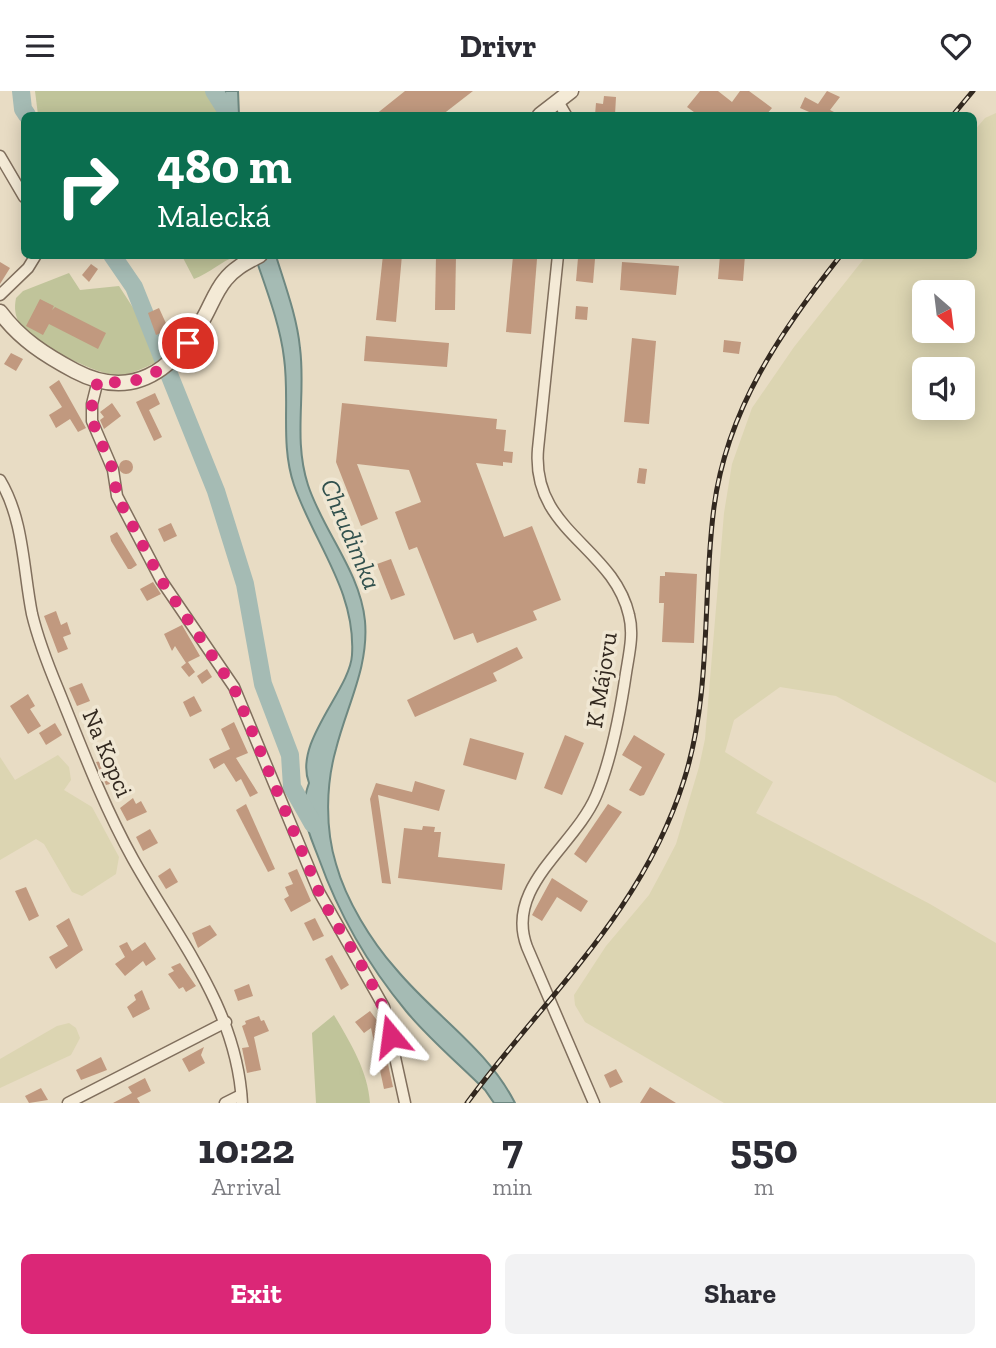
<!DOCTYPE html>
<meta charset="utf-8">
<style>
body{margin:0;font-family:"Zilla Slab",serif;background:#f2f2f3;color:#2b2b33;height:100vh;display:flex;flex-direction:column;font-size:26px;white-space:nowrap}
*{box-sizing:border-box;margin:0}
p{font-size:23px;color:#7c7c81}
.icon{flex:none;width:38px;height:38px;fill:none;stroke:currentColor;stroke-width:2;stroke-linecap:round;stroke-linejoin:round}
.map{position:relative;height:1012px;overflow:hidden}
.sheet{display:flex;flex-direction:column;background:#fff;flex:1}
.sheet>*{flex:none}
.top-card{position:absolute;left:21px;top:21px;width:956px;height:147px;border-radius:10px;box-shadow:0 4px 18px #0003;background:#0b6e4f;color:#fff;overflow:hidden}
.needle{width:46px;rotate:152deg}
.buttons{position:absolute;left:912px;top:189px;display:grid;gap:14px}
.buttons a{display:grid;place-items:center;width:63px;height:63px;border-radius:10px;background:#fff;box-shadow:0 4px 18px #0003;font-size:35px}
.pin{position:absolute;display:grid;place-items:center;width:60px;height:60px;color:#fff;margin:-30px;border:4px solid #fff;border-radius:50%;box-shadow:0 2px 7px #0007}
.me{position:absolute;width:77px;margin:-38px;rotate:344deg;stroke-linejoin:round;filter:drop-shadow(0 0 5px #0008)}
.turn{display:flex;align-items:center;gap:24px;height:147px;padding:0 21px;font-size:32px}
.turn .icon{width:91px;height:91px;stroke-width:2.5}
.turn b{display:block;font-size:49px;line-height:60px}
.eta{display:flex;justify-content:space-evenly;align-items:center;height:119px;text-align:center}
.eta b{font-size:42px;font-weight:800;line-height:49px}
.cta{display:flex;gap:14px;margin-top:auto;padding:14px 21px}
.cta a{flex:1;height:80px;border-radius:10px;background:#db2777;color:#fff;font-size:28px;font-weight:800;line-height:80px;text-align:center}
.cta a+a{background:#f2f2f3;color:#2b2b33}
header{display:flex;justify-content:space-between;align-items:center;height:91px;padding:0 21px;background:#fff;font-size:32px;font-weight:800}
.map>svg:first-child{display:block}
.farmland{fill:#dcd5b2;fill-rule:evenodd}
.green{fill:#c0c49a}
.water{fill:#a5bbb4;stroke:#6e8881;stroke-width:2}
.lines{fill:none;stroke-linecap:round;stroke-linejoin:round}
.river{stroke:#a5bbb4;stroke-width:18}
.building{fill:#c1997f}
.minor-casing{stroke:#806f5d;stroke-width:13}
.tertiary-casing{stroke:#806f5d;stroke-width:17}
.minor{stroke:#f4ead6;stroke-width:10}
.tertiary{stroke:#f4ead6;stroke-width:14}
.rail-casing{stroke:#32281f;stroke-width:5}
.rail{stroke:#f0e7d3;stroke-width:2.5;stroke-dasharray:8;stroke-linecap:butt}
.route{stroke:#db2777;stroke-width:12;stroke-dasharray:0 21.6}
.labels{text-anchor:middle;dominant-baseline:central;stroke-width:7;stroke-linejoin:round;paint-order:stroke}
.street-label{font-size:24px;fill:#32281f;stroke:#f0e7d3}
.water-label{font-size:26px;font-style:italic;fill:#30504d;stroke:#f0e7d3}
</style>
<header><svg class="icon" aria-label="menu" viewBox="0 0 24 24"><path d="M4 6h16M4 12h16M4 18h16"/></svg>Drivr<svg class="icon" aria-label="heart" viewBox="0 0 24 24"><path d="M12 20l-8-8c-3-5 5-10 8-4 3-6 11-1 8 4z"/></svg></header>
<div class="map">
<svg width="996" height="1012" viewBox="0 0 996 1012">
<rect width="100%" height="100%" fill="#e8dcc4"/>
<g class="farmland">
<path d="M996,22V692L836,605L780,596L734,629L725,661L773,691L756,722L930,813L996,852V1012H724L585,931L575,914L574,904L606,855L649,804L663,778L676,753L699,676L705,648L724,422L732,373L752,317L794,256L866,165L973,164V41L985,27ZM962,201V240H924V201ZM962,278V317H924V278Z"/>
<polygon points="58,664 69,676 71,689 64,699 92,716 119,766 116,783 82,805 72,801 44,753 36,748 0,769 0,666 15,689"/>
<polygon points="69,932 76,937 80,947 71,964 0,997 0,968 57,935"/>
</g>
<g class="green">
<polygon points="35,0 225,0 226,24 38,24"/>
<path d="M182,165H237C221,170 210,182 194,188Z"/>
<path d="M69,182L80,199L119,195L141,229L159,270C146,276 131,284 117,284C96,284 32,251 20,233C15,225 14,217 16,207L23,200Z"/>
<path d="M334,924C350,951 368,980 370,1012H316L312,942Z"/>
</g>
<g class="water">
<polygon points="225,0 238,0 239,24 226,24"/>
<path d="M255,165H276C285,194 297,226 300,257C306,303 293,348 308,394C323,440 360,480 365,530C369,576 347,614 336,658C326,693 325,737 336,773C346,809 371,850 396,878C435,925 487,957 515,1012H494L485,999C459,973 429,948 406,920C368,874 339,824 319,768C308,739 298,722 309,692C293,651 350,599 352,564C356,500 314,452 294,394C280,353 290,310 284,267C280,233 266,198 255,165Z"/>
</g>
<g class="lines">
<g class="river">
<polyline points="21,0 23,18 27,24"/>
<polyline points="214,0 229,24"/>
<polyline points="112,164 134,196 216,400 245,493 263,593 290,664 292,696 313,733"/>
</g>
</g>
<g class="building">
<polygon points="405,0 473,0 442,24 375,24"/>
<polygon points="700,0 718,0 732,11 740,0 749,0 772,17 766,24 698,24 687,16"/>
<polygon points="827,0 840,6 830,19 840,24 816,24 800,17 805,6 818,13"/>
<polygon points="604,5 616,6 615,24 595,24 596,12 603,13"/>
<polygon points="383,164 402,164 396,231 376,229"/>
<polygon points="436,164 456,164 455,219 435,219"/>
<polygon points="720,164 745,164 743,190 718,188"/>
<polygon points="513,165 537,168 531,243 506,241"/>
<polygon points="578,167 595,168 593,192 576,190"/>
<polygon points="0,171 10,177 0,193"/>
<polygon points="622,171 679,175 676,204 620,199"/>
<polygon points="91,173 98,178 89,191 82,184"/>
<polygon points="40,208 54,215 52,219 55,216 106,242 98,258 49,233 43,244 26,235"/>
<polygon points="576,215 588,216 587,229 575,228"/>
<polygon points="159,217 169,239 156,244 148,222"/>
<polygon points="366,245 449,252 447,276 364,270"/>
<polygon points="632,247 656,250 649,333 624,331"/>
<polygon points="724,249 741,251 739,263 723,261"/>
<polygon points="11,262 23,268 16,280 4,273"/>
<polygon points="59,289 86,337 78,341 70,328 56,337 49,324 62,316 49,296"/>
<polygon points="155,302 160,313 149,319 162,346 154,350 136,311"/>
<polygon points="112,312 121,325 104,338 100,329 104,326 100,321"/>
<polygon points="342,312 497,328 496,338 506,339 504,360 513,361 512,372 503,371 503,375 476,372 504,446 532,435 561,509 533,520 537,529 477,552 473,542 454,549 417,456 409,459 395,421 421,411 409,379 357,373 378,428 361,435 336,371"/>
<circle cx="126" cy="376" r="7"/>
<polygon points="639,377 647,378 645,393 637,392"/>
<polygon points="171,432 177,445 164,451 158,438"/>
<polygon points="117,441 137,474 131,478 128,478 111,450 110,445"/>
<polygon points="391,468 405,504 391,509 377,473"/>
<polygon points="665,481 697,483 694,552 662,551 664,512 659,512 660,485 665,485"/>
<polygon points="153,491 161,503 147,510 140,498"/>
<polygon points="56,520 61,534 67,531 71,543 63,546 68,558 58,562 44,525"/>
<polygon points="182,534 200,565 188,571 195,581 189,586 181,576 186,572 175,555 172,560 164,543"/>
<polygon points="517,556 523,567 493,582 497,590 415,626 407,609"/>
<polygon points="207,578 212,586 202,593 197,585"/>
<polygon points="82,592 90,610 77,615 69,597"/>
<polygon points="28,603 35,615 30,618 41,635 28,643 10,615"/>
<polygon points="194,605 202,620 190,626 183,611"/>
<polygon points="234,631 248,662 236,667 258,702 250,706 241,688 236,691 224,672 214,678 209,668 230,658 221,638"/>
<polygon points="55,632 62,644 46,654 39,642"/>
<polygon points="565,644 584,652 562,704 544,697"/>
<polygon points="634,644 665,663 644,704 640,705 629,699 642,676 622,664"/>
<polygon points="470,647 524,662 516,689 463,674"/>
<polygon points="115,662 117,675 110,677 114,692 106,694 96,671 106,669 105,663"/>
<polygon points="415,690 445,699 439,720 378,704 391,793 382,792 370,708 376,692 412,701"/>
<polygon points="133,707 136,713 141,710 147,721 127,730 120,717"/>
<polygon points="246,713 275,778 268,781 236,719"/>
<polygon points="608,713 622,721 586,772 574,763"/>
<polygon points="423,735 435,736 434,741 441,741 438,766 505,773 502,799 398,787 404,737 422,739"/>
<polygon points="150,738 158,752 143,760 136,746"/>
<polygon points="170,777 178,791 166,798 158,785"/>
<polygon points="297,778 311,810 291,821 284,808 289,805 285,796 293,793 288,782"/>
<polygon points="552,787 588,810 581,821 557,806 542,830 532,824"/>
<polygon points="26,796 39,825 29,830 15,800"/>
<polygon points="69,827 83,859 56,878 49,866 68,855 56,835"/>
<polygon points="315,827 324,845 313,850 304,832"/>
<polygon points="210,834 217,844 198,857 192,842"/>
<polygon points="127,851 132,860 145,851 156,868 146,875 143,870 125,885 115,873 125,866 119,855"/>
<polygon points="332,864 349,894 341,899 325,868"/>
<polygon points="180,872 196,895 186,901 183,896 179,898 168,883 174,880 171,876"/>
<polygon points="249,893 253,905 238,910 234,899"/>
<polygon points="142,899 150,918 133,927 127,916 136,909 134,904"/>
<polygon points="370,920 379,932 393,996 384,998 371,937 364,942 355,931"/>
<polygon points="259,925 261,930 264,929 269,940 254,946 261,979 247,982 242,957 249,956 242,935 246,933 245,930"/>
<polygon points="204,956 201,964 205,972 189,981 182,968"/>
<polygon points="101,966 107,979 81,989 76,979"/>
<polygon points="616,978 623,991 610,997 604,984"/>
<polygon points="145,987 151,1000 137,1007 140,1012 113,1012 132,1002 128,996"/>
<polygon points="650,996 676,1012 640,1012"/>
<polygon points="41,997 48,1009 29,1012 25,1005"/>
</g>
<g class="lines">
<defs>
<g id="minor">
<polyline points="559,12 566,24"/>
<polyline points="0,65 24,106"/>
<path d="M558,164L538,358C531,440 613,455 629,524C634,543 629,563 626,582C620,623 612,667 596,705C574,756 504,796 527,856L594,1012"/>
<polyline points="0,204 28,177 36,164"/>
<polyline points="98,289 92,313 92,330 113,379 117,405 161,489 234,596 319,801 384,916 405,1012"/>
<path d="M0,389C24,429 23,478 32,523C38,548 48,574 58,598C81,655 103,714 133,768C177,847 237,917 242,1012"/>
<polyline points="68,1012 226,931"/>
<polyline points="225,1012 241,1004"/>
</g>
<g id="tertiary">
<polyline points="540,24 571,0"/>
<path d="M0,221C20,248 45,264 75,280C132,310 172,280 202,230C210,217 215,201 225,189C234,177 247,171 260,164"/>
</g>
</defs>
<use href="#minor" class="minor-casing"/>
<use href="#tertiary" class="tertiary-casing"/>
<use href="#minor" class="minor"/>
<use href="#tertiary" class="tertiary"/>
<defs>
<g id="rail">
<polyline points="953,24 973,0"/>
<path d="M467,1012C546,905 643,820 684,689C712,601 702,507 714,416C727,318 781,240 841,164"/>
</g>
</defs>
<use href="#rail" class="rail-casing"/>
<use href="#rail" class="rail"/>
</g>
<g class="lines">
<path class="route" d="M188,252C165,281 136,298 98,289L92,313V330L113,379L117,405L161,489L234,597L319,801C341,848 382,894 391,945"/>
</g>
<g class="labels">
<g class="street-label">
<text transform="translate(601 589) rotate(-81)">K Májovu</text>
<text transform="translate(108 662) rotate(67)">Na Kopci</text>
</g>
<g class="water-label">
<text transform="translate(351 443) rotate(67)">Chrudimka</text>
</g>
</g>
</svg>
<div class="buttons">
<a><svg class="needle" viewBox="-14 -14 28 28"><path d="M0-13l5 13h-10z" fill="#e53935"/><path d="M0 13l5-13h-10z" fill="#7c7c81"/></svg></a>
<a><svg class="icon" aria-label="sound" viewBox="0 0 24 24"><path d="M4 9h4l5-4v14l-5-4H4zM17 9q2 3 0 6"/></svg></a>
</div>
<div class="pin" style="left:188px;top:252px;background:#d93025"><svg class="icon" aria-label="arrive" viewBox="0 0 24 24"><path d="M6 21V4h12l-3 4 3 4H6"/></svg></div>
<svg class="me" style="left:391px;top:945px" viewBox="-20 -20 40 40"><path d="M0-17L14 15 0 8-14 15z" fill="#db2777" stroke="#fff" stroke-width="4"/></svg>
<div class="top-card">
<div class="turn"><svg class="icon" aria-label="right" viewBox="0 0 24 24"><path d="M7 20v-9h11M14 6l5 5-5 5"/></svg><div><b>480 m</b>Malecká</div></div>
</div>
</div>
<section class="sheet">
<div class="eta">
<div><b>10:22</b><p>Arrival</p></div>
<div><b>7</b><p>min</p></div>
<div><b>550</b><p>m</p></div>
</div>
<div class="cta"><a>Exit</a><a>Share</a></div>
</section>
